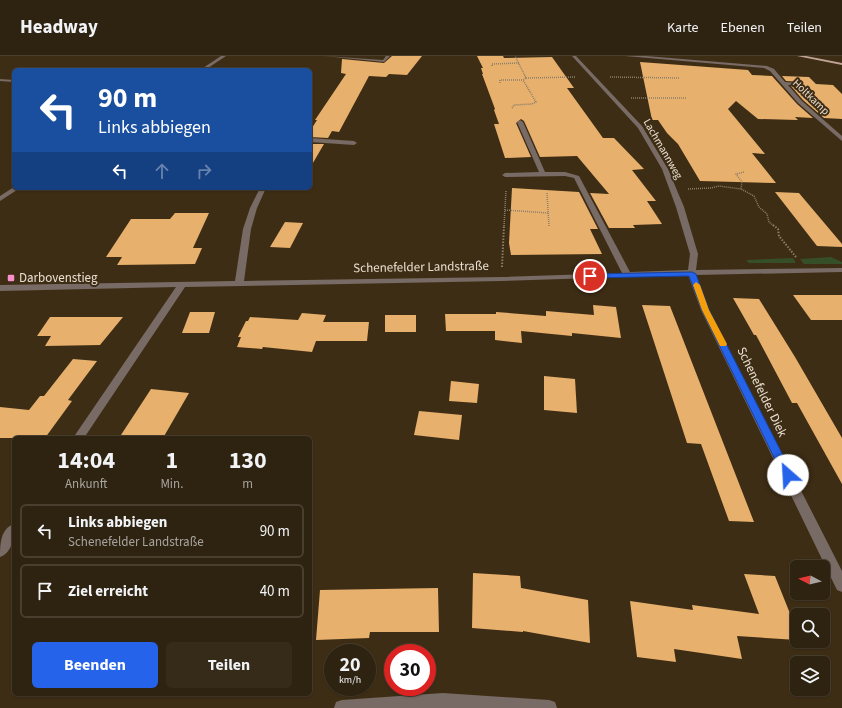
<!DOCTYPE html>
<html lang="de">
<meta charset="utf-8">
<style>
body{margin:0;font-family:"Source Sans 3",sans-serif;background:#362a19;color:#f1f3f6;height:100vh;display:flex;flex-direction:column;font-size:15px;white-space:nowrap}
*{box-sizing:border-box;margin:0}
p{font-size:13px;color:#a7a49f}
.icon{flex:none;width:22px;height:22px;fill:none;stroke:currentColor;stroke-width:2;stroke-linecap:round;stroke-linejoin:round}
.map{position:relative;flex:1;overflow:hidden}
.side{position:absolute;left:12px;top:380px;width:300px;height:260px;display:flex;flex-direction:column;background:#2e2210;border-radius:6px;box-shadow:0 1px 3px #0004,0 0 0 1px #493f30}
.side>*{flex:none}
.top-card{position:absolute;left:12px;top:12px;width:300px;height:122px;border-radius:6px;box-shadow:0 1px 3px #0004,0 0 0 1px #493f30;background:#1a4fa0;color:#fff;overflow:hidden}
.needle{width:26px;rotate:277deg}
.controls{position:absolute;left:790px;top:504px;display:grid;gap:8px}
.controls a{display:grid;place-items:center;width:40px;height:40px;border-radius:6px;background:#2e2210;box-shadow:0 1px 3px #0004,0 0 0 1px #493f30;font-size:20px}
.speed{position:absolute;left:324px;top:588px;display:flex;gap:8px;font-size:20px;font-weight:700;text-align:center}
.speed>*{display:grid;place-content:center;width:52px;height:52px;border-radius:50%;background:#2e2210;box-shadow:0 1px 3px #0004,0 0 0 1px #493f30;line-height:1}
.speed small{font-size:10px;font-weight:400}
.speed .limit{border:6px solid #d22;background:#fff;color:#111}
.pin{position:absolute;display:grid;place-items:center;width:34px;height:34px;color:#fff;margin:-17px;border:2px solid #fff;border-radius:50%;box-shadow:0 1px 4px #0007}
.me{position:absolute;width:44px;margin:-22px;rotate:334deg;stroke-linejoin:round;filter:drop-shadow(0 0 3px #0008)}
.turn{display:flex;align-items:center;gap:14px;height:84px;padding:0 20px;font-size:18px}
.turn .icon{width:52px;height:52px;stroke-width:2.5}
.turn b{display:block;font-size:28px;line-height:34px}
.lanes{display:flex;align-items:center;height:38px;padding:0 20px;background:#0003;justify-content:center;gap:20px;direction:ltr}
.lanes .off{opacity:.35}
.eta{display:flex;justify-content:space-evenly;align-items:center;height:68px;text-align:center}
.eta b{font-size:24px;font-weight:700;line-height:28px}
.cta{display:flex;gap:8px;margin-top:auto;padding:8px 20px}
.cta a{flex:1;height:46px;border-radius:6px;background:#2563eb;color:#fff;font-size:16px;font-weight:700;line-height:46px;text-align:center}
.cta a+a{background:#362a19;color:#f1f3f6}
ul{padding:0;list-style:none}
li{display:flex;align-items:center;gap:12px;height:54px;margin:0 8px 6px;padding:0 12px;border:2px solid #493f30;border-radius:6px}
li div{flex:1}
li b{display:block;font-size:15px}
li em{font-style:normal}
header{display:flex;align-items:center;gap:24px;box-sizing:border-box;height:56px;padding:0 20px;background:#2e2210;border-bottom:1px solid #493f30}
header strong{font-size:19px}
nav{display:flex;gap:22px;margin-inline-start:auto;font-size:14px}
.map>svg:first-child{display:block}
.green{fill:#364f28}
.building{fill:#e7b06d}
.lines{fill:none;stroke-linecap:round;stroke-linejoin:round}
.path-far1{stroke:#8c7e6b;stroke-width:1.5;stroke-dasharray:1 1;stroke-linecap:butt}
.path{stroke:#8c7e6b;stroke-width:2;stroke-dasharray:1.5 1.5;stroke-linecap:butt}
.minor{fill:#786a64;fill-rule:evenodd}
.major{fill:#c0a396;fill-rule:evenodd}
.route{fill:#2563eb;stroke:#184099}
.slow{fill:#f59e0b}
.poi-dot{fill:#f890ca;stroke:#3e2d15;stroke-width:1.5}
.labels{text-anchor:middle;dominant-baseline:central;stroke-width:4;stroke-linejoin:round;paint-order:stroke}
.far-street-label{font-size:11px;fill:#eadfd1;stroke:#3e2d15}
.street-label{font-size:13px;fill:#eadfd1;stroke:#3e2d15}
.poi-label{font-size:13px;fill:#eadfd1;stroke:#3e2d15;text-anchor:start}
</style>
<header>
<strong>Headway</strong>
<nav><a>Karte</a><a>Ebenen</a><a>Teilen</a></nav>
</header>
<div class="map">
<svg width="842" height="652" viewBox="0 0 842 652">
<rect width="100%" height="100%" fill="#3e2d15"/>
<g class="green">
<polygon points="831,201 842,206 842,208 804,208 800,203"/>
<polygon points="793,202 796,207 749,207 746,204"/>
</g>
<g class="building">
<polygon points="392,0 422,0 407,19 389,18 386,21 369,20 339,76 332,75 328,82 310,81 310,75 317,64 315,64 346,18 341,17 342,3 384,7"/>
<polygon points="477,0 503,0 504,2 552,1 574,32 567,32 603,82 614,82 644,113 632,114 656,145 647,145 662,168 633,169 635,172 609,172 590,137 609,138 577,100 540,101 524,65 521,63 516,67 531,101 505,102 494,68 499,68 494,54 495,53 482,18 483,18 481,12 483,12"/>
<polygon points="640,6 748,14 752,19 772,20 797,48 813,62 795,61 798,64 758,63 736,45 728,53 765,98 752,97 776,127 700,125 678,88 667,77 658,64 652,64"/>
<polygon points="782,20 809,21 816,28 833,29 842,38 842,63 824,62 803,44 791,30 800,30 803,26 786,25"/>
<polygon points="310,88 324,88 310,112"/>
<polygon points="512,132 579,136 598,173 590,173 602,198 511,199 509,187"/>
<polygon points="775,136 799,137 842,188 842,191 817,190"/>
<polygon points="175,157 209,157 193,192 202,192 195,208 117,209 122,201 106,201 131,163 170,163"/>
<polygon points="285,166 303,167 290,192 270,191"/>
<polygon points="793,239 842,239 842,264 811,264"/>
<polygon points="733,242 759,243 795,301 842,382 842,428 797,347 792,347 756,279 754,279"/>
<polygon points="593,249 616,251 621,282 572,277 572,280 521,275 522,287 495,284 495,275 446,275 445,258 496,258 496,256 546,260 546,255 594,259"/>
<polygon points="642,249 670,250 754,466 729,465 701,388 687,387"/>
<polygon points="190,256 215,256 209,277 182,277"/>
<polygon points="302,257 326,259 323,266 369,266 367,285 316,285 312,296 263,291 262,293 237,291 241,281 238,281 246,265 248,265 250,261 298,264"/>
<rect x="385" y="259" width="31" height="17"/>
<polygon points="50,261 123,261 100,289 45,290 51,280 37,280"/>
<polygon points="73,303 97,305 68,344 72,345 45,382 0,382 0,351 29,354 40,340 44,340"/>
<polygon points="544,320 575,323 577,357 544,354"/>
<polygon points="451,325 479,328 477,347 449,345"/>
<polygon points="151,333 189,337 163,382 119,382"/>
<polygon points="419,355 462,359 459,384 414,379"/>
<polygon points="473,517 520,520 521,532 588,544 590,587 523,575 523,576 472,572"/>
<polygon points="744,518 775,520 797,575 797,584 737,580 742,603 674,593 676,606 637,601 630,545 693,554 692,549 759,558"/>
<polygon points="438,532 439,576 370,576 369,582 316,584 320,534"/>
</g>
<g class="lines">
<g class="path-far1">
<polyline points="492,10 492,8 519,7"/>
<polyline points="610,21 679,22"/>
<polyline points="526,22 576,21"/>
<polyline points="500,27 500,24 523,24"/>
<polyline points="631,42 687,42"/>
<polyline points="512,52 514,49 532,48 536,46 523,24 526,22 515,0"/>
<polyline points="744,116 736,118 742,126 741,133 754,140 759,151 767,158 769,166 774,170"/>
<polyline points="688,133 711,132 719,130 741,133"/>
<polyline points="547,137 549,170"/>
<polyline points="505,154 548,157"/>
<polyline points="504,170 506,134"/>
</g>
<g class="path">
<polyline points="773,169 778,173 779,180 796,201"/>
<polyline points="502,211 504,169"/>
</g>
<g class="minor">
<polygon points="221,0 226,0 205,14 200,14"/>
<polygon points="324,0 383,4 386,0 390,0 384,6"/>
<polygon points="572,0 576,0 642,70 668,113 684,151 698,198 696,214 842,212 842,216 696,219 709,254 842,515 842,536 837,534 701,254 688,219 502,225 185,231 84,382 73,382 176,231 0,235 0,229 235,225 243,173 250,152 260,132 266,132 257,152 251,173 244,225 502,221 622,217 574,122 565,120 505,121 502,119 505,117 539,116 517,66 520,64 523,66 545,116 565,116 579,120 630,216 688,214 690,198 676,151 662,113 638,72"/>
<polygon points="625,0 646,0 767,10 774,13 785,26 802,27 800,29 788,29 802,45 842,80 842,85 798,47 770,15 764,12"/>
<polygon points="0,23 14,24 14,26 0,25"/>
<polygon points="310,82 354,85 357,87 354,89 310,86"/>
<polygon points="14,131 20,132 0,145 0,140"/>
<path d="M14,468C14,481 13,496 0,501C0,489 0,473 14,468Z"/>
<polygon points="443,637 549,644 555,646 557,652 334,652 336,646 342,644"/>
</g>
<polygon class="major" points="797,0 806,0 842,7 842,9"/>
</g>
<polygon class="route" points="692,216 696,218 709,254 793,419 791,422 788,424 784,422 702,254 689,220 590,222 587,220 590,218"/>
<polygon class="slow" points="696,226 700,229 709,254 727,288 726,290 720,290 702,254 693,229"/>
<rect class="poi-dot" x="7" y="218" width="8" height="8" rx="2"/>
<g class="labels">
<g class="far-street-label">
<text transform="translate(811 41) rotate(44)">Holtkamp</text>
<text transform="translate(663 93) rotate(60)">Lachmannweg</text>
</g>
<g class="street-label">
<text transform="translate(421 211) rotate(-1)">Schenefelder Landstraße</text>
<text transform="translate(762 336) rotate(64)">Schenefelder Diek</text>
</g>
<g class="poi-label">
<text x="19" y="222">Darbovenstieg</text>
</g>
</g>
</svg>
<div class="controls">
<a><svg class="needle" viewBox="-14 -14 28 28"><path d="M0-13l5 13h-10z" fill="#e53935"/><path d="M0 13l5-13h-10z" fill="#a7a49f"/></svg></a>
<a><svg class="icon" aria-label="search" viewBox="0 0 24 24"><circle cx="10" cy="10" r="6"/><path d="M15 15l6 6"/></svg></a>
<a><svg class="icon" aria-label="layers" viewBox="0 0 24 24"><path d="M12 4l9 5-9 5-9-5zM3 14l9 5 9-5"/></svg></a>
</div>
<div class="speed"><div>20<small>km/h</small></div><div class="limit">30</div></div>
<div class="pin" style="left:590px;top:220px;background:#d93025"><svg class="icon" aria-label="arrive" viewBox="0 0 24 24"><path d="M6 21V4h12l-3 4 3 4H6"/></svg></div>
<svg class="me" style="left:788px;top:419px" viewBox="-20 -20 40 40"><circle r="19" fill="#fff"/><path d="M0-13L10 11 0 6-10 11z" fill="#2563eb"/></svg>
<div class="top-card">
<div class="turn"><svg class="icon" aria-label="left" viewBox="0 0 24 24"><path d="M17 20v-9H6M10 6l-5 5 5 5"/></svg><div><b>90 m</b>Links abbiegen</div></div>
<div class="lanes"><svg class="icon" aria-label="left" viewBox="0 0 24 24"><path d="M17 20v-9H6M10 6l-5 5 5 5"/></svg><svg class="icon off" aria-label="ahead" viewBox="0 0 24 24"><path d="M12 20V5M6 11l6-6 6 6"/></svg><svg class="icon off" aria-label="right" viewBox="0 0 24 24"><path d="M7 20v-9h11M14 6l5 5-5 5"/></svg></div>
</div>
<section class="side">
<div class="eta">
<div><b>14:04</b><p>Ankunft</p></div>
<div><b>1</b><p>Min.</p></div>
<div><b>130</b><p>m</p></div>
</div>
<ul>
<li><svg class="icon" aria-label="left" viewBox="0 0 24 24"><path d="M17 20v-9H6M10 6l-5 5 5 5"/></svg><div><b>Links abbiegen</b><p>Schenefelder Landstraße</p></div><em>90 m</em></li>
<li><svg class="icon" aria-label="arrive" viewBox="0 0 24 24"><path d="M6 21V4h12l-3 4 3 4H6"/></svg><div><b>Ziel erreicht</b></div><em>40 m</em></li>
</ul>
<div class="cta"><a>Beenden</a><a>Teilen</a></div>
</section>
</div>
